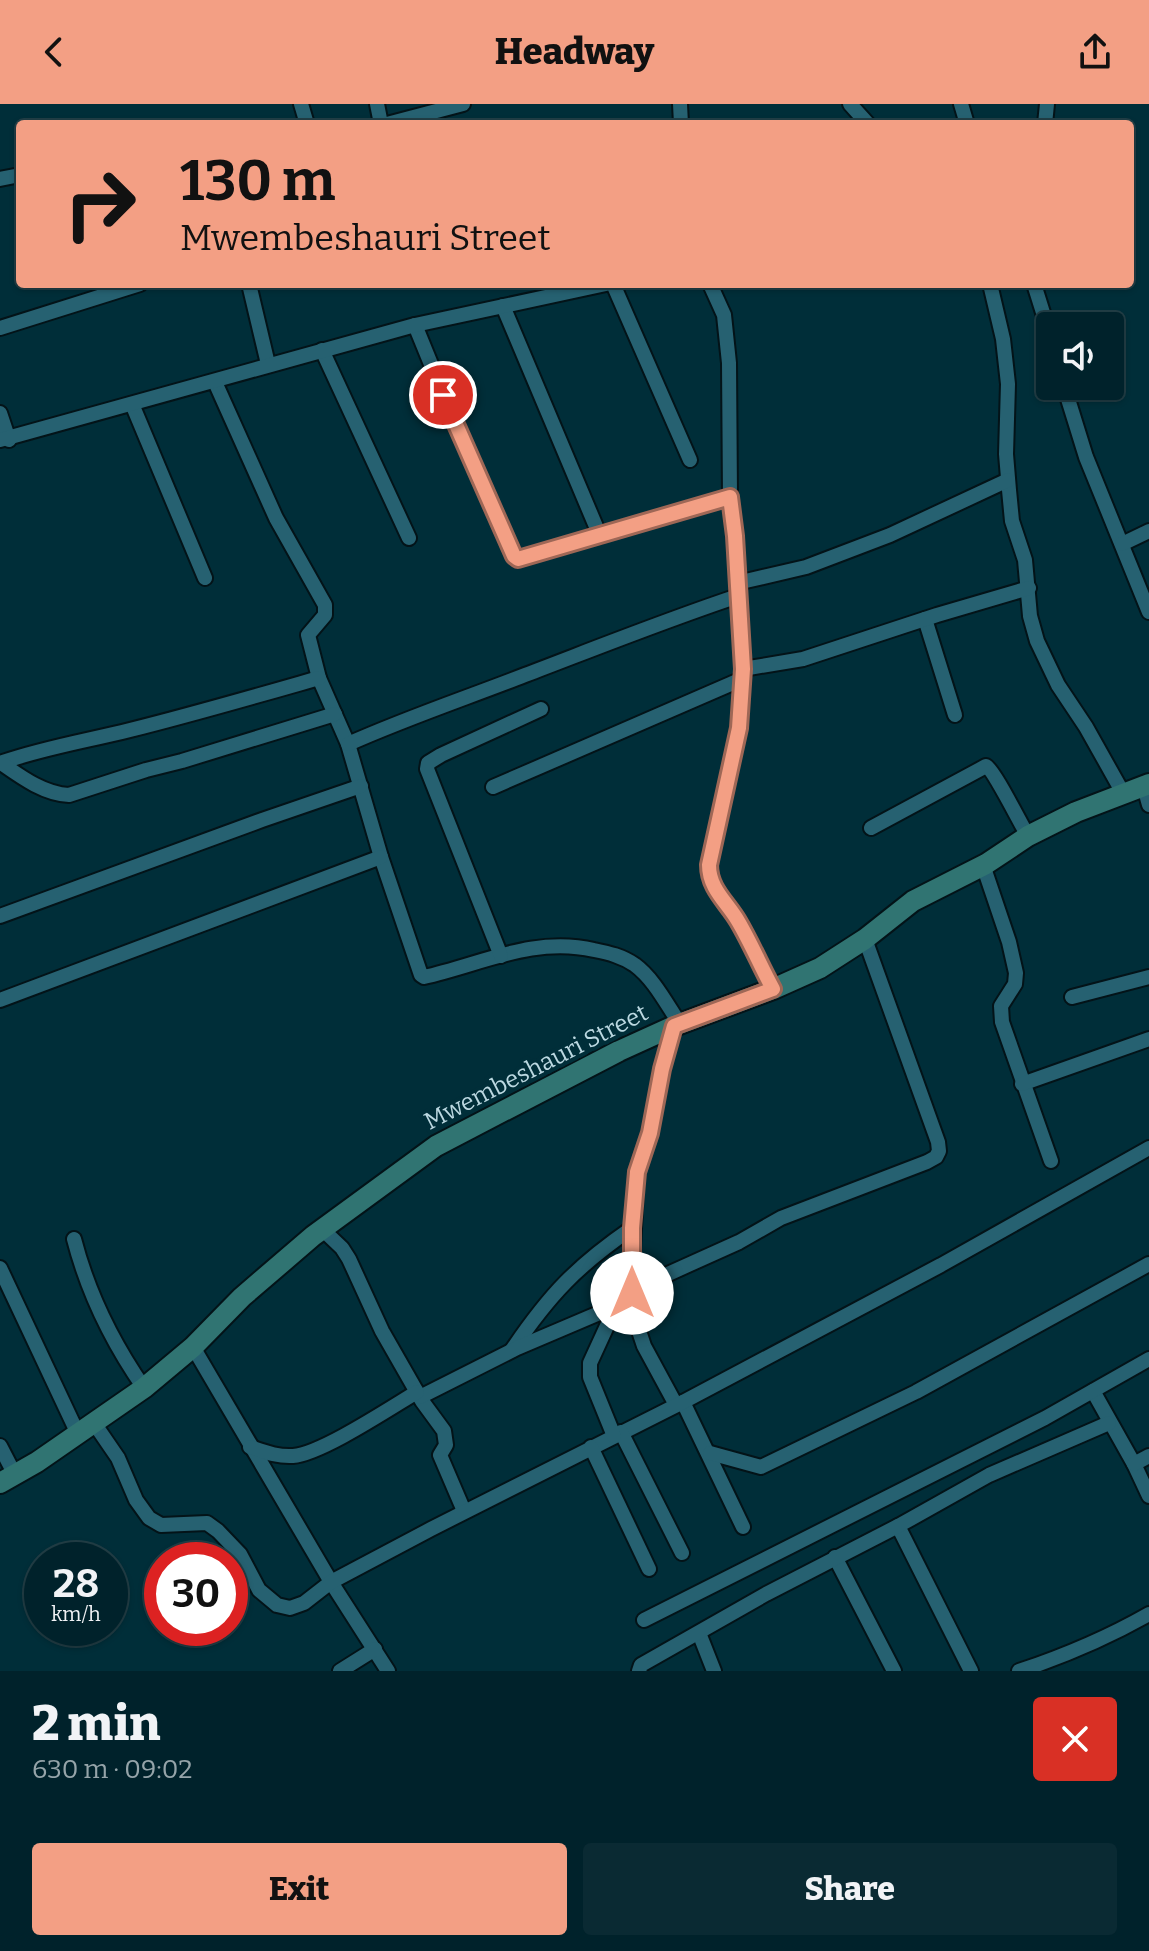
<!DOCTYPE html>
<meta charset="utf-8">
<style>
body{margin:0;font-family:Bitter,serif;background:#0a2a33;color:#f1f3f6;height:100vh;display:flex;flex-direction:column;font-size:30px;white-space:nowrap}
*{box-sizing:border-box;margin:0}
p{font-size:26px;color:#95a4a9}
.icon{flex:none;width:44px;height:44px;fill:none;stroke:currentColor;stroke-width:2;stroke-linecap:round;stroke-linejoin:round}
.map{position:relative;height:1567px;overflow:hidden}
.side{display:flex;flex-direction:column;background:#00222b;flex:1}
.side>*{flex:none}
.hud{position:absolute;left:16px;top:16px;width:1118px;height:168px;border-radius:8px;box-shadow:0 2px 6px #0004,0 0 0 2px #223f47;background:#f39f84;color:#111;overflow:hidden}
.tools{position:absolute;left:1036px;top:208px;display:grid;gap:16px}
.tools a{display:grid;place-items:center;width:88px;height:88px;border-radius:8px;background:#00222b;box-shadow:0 2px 6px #0004,0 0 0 2px #223f47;font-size:40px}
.speed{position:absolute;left:24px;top:1438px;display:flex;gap:16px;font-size:40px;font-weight:700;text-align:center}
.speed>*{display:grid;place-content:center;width:104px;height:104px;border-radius:50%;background:#00222b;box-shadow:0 2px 6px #0004,0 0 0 2px #223f47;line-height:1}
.speed small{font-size:20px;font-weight:400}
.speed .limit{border:12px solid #d22;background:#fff;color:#111}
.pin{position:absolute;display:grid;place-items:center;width:68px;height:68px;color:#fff;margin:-34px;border:4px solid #fff;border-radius:50%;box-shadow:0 2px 8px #0007}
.me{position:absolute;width:88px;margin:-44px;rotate:0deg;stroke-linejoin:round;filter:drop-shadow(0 0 6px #0008)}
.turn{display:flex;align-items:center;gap:28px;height:168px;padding:0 32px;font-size:36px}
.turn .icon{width:104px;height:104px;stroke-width:2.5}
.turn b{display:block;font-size:56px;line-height:68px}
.round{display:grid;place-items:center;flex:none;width:84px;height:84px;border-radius:8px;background:#0a2a33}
.headline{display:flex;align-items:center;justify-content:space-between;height:136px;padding:0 32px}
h1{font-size:48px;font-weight:800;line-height:60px}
.cta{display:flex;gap:16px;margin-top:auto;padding:16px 32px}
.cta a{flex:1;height:92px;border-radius:8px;background:#f39f84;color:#111;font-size:32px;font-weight:800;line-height:92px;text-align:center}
.cta a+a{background:#0a2a33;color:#f1f3f6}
header{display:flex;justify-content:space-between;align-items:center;height:104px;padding:0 32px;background:#f39f84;color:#111;font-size:36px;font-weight:800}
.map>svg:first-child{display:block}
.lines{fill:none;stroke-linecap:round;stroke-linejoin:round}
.street-casing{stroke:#031318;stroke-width:18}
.secondary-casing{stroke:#031318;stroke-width:24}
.street{stroke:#266171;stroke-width:14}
.secondary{stroke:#307472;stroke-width:20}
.route-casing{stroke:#9e6756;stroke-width:20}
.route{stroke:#f39f84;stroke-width:14}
.labels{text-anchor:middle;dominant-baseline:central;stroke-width:8;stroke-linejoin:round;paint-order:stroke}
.street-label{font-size:24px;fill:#bbd8e1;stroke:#002e39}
</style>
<header><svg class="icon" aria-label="back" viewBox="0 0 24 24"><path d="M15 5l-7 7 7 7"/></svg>Headway<svg class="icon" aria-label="share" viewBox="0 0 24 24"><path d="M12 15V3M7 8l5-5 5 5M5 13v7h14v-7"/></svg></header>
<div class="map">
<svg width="1149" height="1567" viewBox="0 0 1149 1567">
<rect width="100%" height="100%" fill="#002e39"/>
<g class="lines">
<defs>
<g id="street">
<polyline points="301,0 307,20"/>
<polyline points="377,0 381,20"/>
<polyline points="680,0 681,20"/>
<polyline points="850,0 868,20"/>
<polyline points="961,0 967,20"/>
<polyline points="387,20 463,0"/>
<polyline points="1045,20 1047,0"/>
<polyline points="0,75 20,71"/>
<polyline points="249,180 268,260"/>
<polyline points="613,180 690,356"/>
<path d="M710,180L724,211L729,259L730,393L735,432L743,565L739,624L709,761C710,785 727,798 738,817C751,839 762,863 773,885"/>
<polyline points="990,180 1003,235 1008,280 1006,350 1009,386 1012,417 1025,456 1030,512 1037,537 1058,581 1086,623 1123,689"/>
<polyline points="1034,180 1050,231"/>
<polyline points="503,202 600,432"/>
<polyline points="415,221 453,314 514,452 518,455 730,393"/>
<polyline points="0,224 140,180"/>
<polyline points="322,246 409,434"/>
<path d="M215,278L276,414L325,501V511L308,531L319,574L348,640L381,753L421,871L424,873C482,860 534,832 594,846C609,849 622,852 635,861C654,875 667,901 680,920"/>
<polyline points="1064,282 1086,353 1149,508"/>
<polyline points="132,300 205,474"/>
<polyline points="0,309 9,336"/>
<polyline points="0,336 415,221 606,180"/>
<polyline points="1122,440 1149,427"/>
<polyline points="737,479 806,463 890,431 1008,376"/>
<polyline points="925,515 955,611"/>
<polyline points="743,565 803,555 937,511 1029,484"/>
<path d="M348,640C406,614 466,594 525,571C596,544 666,516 738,492"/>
<path d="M0,659C42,644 86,637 130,626C194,610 256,592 319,574"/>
<path d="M1,659C21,673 44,690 69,691L146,666L182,657L335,610"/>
<polyline points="493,683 742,575"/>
<polyline points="1144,683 1149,701"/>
<path d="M871,724L986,662C994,666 1020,719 1028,732"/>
<polyline points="983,761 1009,838 1016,869 1015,880 1001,902 1002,918 1051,1057"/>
<polyline points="0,812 262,716 361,682"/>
<polyline points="501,852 427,665 428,659 441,651 541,605"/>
<polyline points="1072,893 1149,873"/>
<polyline points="0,896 381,753"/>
<polyline points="674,922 662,965 650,1029 637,1068 632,1163 633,1195 639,1227 644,1242 676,1301"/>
<polyline points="1022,980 1149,935"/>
<polyline points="322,1125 342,1144 349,1155 382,1227 422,1297 444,1327 446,1341 440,1351 464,1407"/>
<path d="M74,1135C88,1189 112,1238 144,1284"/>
<polyline points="0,1164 78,1330"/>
<polyline points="632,1189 649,1184 668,1170 739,1138 781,1114 927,1058 936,1053 939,1047 938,1038 865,835"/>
<polyline points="193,1243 331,1478 388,1567"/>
<path d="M512,1246C550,1190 577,1162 632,1124"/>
<polyline points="1093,1287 1134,1360 1149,1392"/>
<polyline points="420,1293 517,1244 604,1207 618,1198"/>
<polyline points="683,1298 743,1423"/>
<polyline points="94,1319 118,1354 136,1396 149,1414 161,1421 207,1419 218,1427 240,1450 259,1486 277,1501 290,1504 304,1499 331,1478 431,1425 683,1298 941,1161 1149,1044"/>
<polyline points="621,1328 682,1449"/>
<polyline points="614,1332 590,1273 590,1259 618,1198"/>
<polyline points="0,1342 15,1371"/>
<path d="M250,1343C265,1348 278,1353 293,1352C321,1350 390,1304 417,1288"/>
<polyline points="591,1343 649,1465"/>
<polyline points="710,1349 761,1363 916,1288 1149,1160"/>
<polyline points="1134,1360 1149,1352"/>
<polyline points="898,1422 971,1567"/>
<polyline points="835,1453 894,1567"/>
<polyline points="644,1516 1045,1314 1149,1255"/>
<polyline points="699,1529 714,1567"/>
<polyline points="340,1567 375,1545"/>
<polyline points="639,1567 641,1561 766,1490 898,1422 989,1371 1109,1319"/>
<path d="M1019,1567C1064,1552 1107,1534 1149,1510"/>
</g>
<polyline id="secondary" points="0,1379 37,1358 144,1284 193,1243 242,1193 313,1132 436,1042 619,947 674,922 773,885 820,864 865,835 913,797 986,760 1028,732 1076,708 1149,680"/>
</defs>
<use href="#street" class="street-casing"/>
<use href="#secondary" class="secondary-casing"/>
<use href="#street" class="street"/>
<use href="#secondary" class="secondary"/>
</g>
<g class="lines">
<defs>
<path id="route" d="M443,291L514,452L518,455L730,393L735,432L743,565L739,624L709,761C709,785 727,798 738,817C751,839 761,863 773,885L674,922L662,965L650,1029L637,1068L632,1124V1189"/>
</defs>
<use href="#route" class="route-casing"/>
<use href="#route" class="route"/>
</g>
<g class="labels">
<g class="street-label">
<text transform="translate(536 963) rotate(-27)">Mwembeshauri Street</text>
</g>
</g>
</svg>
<div class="tools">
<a><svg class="icon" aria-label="sound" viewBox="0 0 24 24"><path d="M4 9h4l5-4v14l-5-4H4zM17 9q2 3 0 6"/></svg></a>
</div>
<div class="speed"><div>28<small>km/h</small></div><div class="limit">30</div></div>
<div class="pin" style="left:443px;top:291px;background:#d93025"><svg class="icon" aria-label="arrive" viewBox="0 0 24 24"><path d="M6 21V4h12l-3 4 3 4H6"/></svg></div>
<svg class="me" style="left:632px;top:1189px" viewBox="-20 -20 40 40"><circle r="19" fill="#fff"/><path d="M0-13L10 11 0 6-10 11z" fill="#f39f84"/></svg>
<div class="hud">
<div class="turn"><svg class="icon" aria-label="right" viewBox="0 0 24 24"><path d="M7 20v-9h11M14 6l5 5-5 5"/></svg><div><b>130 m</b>Mwembeshauri Street</div></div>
</div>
</div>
<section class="side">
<div class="headline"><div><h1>2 min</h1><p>630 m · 09:02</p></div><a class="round" style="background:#d93025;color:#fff"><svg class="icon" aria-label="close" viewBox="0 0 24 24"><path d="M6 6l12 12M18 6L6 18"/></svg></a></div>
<div class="cta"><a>Exit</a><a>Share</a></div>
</section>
